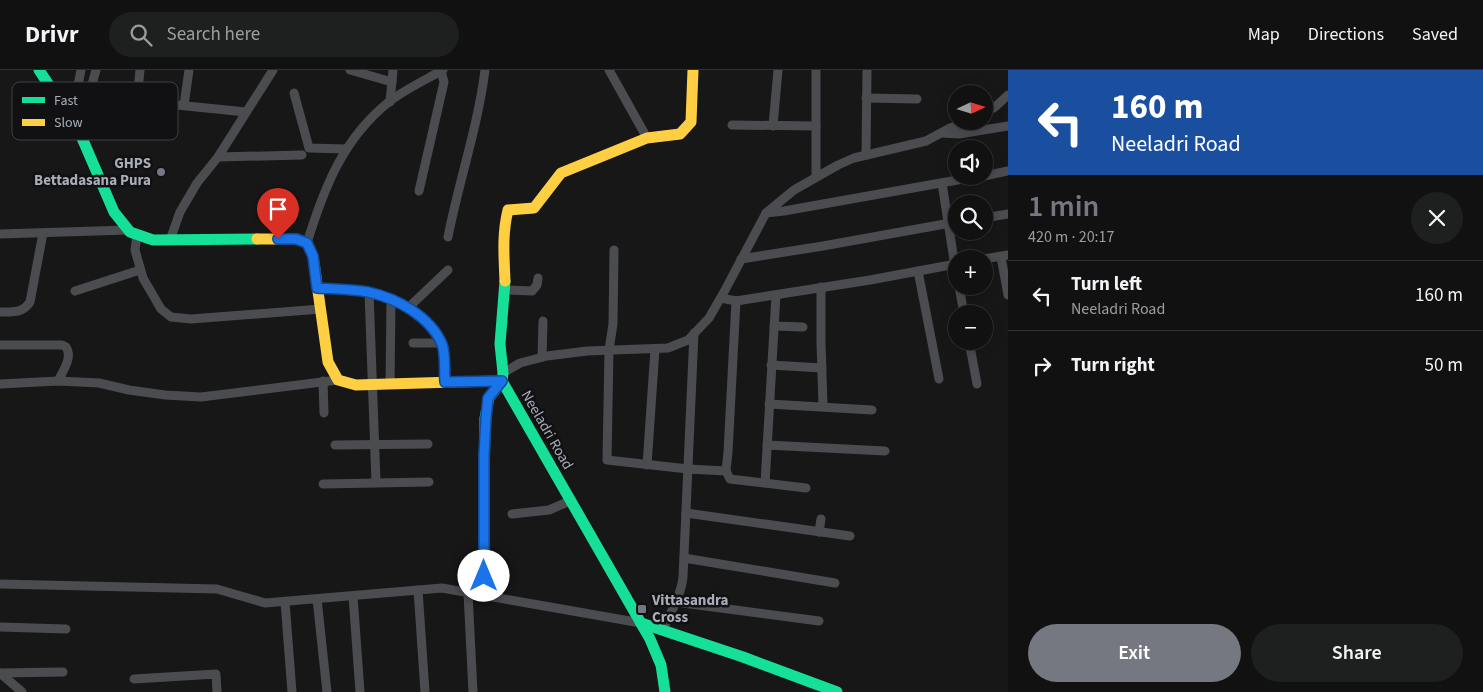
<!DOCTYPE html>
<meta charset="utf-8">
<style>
body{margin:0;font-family:"Source Sans 3",sans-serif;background:#1e1f1f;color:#f1f3f6;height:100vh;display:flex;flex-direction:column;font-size:19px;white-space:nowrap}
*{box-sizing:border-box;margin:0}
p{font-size:16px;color:#9c9d9f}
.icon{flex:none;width:28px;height:28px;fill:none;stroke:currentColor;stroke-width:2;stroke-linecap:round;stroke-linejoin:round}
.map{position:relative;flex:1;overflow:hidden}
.side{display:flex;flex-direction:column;background:#111;width:475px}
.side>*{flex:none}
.banner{background:#1a4fa0;color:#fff;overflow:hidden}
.needle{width:32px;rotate:86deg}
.tools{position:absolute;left:948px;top:15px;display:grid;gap:10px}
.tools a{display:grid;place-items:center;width:45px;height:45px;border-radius:50%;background:#111;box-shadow:0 2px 12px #0003,0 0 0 1px #303131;font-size:25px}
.pin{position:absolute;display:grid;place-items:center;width:42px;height:42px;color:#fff;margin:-51px -21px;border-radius:50% 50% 50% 0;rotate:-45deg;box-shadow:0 0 5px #0007}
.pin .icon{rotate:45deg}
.me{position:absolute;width:55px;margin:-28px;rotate:0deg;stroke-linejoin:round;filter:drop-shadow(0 0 4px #0008)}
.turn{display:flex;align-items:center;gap:18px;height:105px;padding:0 20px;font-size:22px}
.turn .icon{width:65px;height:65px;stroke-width:2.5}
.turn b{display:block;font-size:35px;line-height:42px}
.round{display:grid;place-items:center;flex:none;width:52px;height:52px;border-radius:26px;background:#1e1f1f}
.overview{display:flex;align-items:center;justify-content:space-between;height:85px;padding:0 20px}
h1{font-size:30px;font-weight:600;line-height:38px;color:#757880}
.primary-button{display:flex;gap:10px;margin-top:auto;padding:10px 20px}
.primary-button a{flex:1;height:58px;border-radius:30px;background:#757880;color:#fff;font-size:20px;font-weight:600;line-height:58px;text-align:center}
.primary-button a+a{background:#1e1f1f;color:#f1f3f6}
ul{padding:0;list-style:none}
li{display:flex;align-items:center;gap:15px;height:70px;padding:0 20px;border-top:1px solid #303131}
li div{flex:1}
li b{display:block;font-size:19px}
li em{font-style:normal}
header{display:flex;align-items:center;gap:30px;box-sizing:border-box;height:70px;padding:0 25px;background:#111;border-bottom:1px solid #303131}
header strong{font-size:24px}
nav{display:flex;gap:28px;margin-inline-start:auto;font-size:18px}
.search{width:350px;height:45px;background:#1e1f1f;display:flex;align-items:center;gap:12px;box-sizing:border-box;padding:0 18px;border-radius:28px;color:#9c9d9f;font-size:19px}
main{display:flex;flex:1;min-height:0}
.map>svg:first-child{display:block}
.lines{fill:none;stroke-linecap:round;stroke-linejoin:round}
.street{stroke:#4b4c50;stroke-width:9}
.fast{stroke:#16e098;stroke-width:11}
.slow{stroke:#ffcf43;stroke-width:11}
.route-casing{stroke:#114b97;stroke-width:12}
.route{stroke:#1a73e8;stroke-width:9}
.poi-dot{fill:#757880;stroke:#111113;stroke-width:2}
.labels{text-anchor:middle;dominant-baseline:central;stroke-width:5;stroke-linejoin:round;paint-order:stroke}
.poi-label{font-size:15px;font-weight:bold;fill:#a8adb8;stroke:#111113;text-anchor:end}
.street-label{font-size:15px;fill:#a8adb8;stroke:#111113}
.key{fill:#111113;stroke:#3e4045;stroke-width:1}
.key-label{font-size:14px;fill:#a8adb8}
</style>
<header>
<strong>Drivr</strong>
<div class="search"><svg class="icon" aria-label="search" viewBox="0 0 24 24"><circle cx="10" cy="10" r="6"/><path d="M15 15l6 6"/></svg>Search here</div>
<nav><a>Map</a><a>Directions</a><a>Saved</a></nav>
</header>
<main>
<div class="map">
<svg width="1008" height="622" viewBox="0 0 1008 622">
<rect width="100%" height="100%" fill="#171717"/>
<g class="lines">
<g class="street">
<polyline points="350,0 392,12"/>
<polyline points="609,0 647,68"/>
<polyline points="294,23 309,78 346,79"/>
<polyline points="866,28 917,29"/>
<polyline points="88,30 100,28 137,31 246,42"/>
<polyline points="137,31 140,0"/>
<polyline points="390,32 393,0"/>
<polyline points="184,35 189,0"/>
<polyline points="66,43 75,30 81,0"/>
<polyline points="984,43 995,37 1008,25"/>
<polyline points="732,55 816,56"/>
<polyline points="773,56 778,0"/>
<polyline points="79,61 96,0"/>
<polyline points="942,63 959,64 1008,56"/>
<polyline points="866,85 867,0"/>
<polyline points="218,87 302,85"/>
<polyline points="816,106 816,0"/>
<polyline points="984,106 1008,101"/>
<polyline points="942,113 956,203"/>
<polyline points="419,121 444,12 441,1"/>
<polyline points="766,143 784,141 980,106"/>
<polyline points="984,148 1008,144"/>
<polyline points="0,164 128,160"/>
<polyline points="137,165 135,180 143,208 161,239 171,247 191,249 321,239"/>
<path d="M448,167C459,111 478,56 485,0"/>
<polyline points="170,170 180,142 197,113 218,87 273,0"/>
<path d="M307,173C324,118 343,68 390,31C406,19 425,10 443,0"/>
<polyline points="614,180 613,254 609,280 607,390 688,399 726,401 728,382 736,231"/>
<polyline points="1001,187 1008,225"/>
<polyline points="741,189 823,176 956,152"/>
<polyline points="984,189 1008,185"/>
<polyline points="918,201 939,309"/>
<polyline points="959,216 964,244"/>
<polyline points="821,217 821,273 823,336"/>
<polyline points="317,218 369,222 376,412"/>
<polyline points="505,220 532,221 537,215 538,208"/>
<polyline points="75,221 140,200"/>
<polyline points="369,222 409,237 430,255 442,273 443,279 445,313"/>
<polyline points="721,228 736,231 870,210 956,194"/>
<polyline points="409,237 448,200"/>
<path d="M0,242C13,242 23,243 30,232L43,163"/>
<polyline points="774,256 803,257"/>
<polyline points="969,271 977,314"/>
<polyline points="413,273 442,273"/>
<path d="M0,275H62L66,277C73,287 63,301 58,311"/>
<polyline points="542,287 543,251"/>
<polyline points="771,295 822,298"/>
<polyline points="503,303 520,293 547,286 587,281 668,278 688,270 709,248 724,222 766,143 794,120 838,95 854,88 926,71 950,58 969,51"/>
<polyline points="323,311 324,343"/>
<polyline points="0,314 58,311 99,313 129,320 165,325 201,327 338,310"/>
<polyline points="390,314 391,231"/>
<polyline points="769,334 872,340"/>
<polyline points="335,375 428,374"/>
<polyline points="767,375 885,381"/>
<polyline points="647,395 655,279"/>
<polyline points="726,401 730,409 806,418"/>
<polyline points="765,413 776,225"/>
<polyline points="323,414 429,412"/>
<polyline points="686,443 850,466"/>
<polyline points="512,444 549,440 570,431"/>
<polyline points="819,462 821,449"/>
<polyline points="684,488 835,513"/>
<polyline points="0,514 217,519 265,533 442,518 641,553"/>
<polyline points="418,520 425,622"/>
<polyline points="468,523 473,622"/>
<polyline points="353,526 360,622"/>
<polyline points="317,529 327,622"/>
<polyline points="285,532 292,622"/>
<polyline points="675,532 819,551"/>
<polyline points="0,557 66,559"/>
<path d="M663,560C670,543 681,526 683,507L694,263"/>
<polyline points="0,603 63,602"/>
<polyline points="0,603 22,622"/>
<polyline points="134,609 216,604 217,622"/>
</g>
<g class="fast">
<polyline points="39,0 79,61 114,142 130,162 153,170 257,169"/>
<polyline points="454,312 502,311 650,569 661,595 665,622"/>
<polyline points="483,525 485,348 489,328 502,311 503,303 500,274 505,211"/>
<polyline points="641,553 743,587 837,622"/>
</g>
<g class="slow">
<polyline points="257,169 296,169 307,173 313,186 328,292 338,310 356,315 454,312"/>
<path d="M505,211C504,186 502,164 508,140L534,138L561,103L647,68L680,64L691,52L693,0"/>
</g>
</g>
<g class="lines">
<defs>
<path id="route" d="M278,169H296L307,173L313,186L317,218C334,219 351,219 368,222C396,228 430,246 442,274C446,285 444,301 445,312L502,311L488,328L486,348L484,385V506"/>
</defs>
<use href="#route" class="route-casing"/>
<use href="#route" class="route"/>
</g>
<g class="poi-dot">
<circle cx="161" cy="102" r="5"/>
<rect x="637" y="534" width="10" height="10" rx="2.5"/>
</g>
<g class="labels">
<g class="poi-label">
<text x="151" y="93">GHPS<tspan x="151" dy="17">Bettadasana Pura</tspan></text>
<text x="652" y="530" text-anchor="start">Vittasandra<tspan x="652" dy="17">Cross</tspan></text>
</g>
<g class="street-label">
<text transform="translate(547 360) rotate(60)">Neeladri Road</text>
</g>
</g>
<rect x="12" y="12" width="166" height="58" rx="8" class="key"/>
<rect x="22" y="27" width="23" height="6" fill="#16e098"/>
<rect x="22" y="49" width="23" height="7" fill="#ffcf43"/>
<g class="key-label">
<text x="54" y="35">Fast</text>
<text x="54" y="57">Slow</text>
</g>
</svg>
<div class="tools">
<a><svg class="needle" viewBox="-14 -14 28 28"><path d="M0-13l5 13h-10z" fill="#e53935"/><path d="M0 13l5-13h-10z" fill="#9c9d9f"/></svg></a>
<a><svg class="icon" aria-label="sound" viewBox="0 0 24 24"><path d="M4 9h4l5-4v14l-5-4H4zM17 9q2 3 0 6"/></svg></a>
<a><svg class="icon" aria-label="search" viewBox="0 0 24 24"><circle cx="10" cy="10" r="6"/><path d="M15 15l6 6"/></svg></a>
<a>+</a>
<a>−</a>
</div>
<div class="pin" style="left:278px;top:169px;background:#d93025"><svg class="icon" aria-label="arrive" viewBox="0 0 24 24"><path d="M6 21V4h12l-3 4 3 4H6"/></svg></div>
<svg class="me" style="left:484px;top:506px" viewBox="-20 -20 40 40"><circle r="19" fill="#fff"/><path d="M0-13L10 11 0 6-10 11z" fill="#1a73e8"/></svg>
</div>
<section class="side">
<div class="banner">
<div class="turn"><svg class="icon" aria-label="left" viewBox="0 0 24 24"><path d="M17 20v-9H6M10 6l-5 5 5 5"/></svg><div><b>160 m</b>Neeladri Road</div></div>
</div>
<div class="overview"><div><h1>1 min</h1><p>420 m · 20:17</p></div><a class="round"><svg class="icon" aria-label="close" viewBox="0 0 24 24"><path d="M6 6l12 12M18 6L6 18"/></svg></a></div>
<ul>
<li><svg class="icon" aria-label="left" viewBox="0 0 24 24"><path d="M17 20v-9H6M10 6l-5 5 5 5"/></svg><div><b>Turn left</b><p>Neeladri Road</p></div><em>160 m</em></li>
<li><svg class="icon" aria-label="right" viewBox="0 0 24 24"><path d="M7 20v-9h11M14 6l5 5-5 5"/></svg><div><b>Turn right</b></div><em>50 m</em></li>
</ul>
<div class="primary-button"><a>Exit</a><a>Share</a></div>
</section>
</main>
